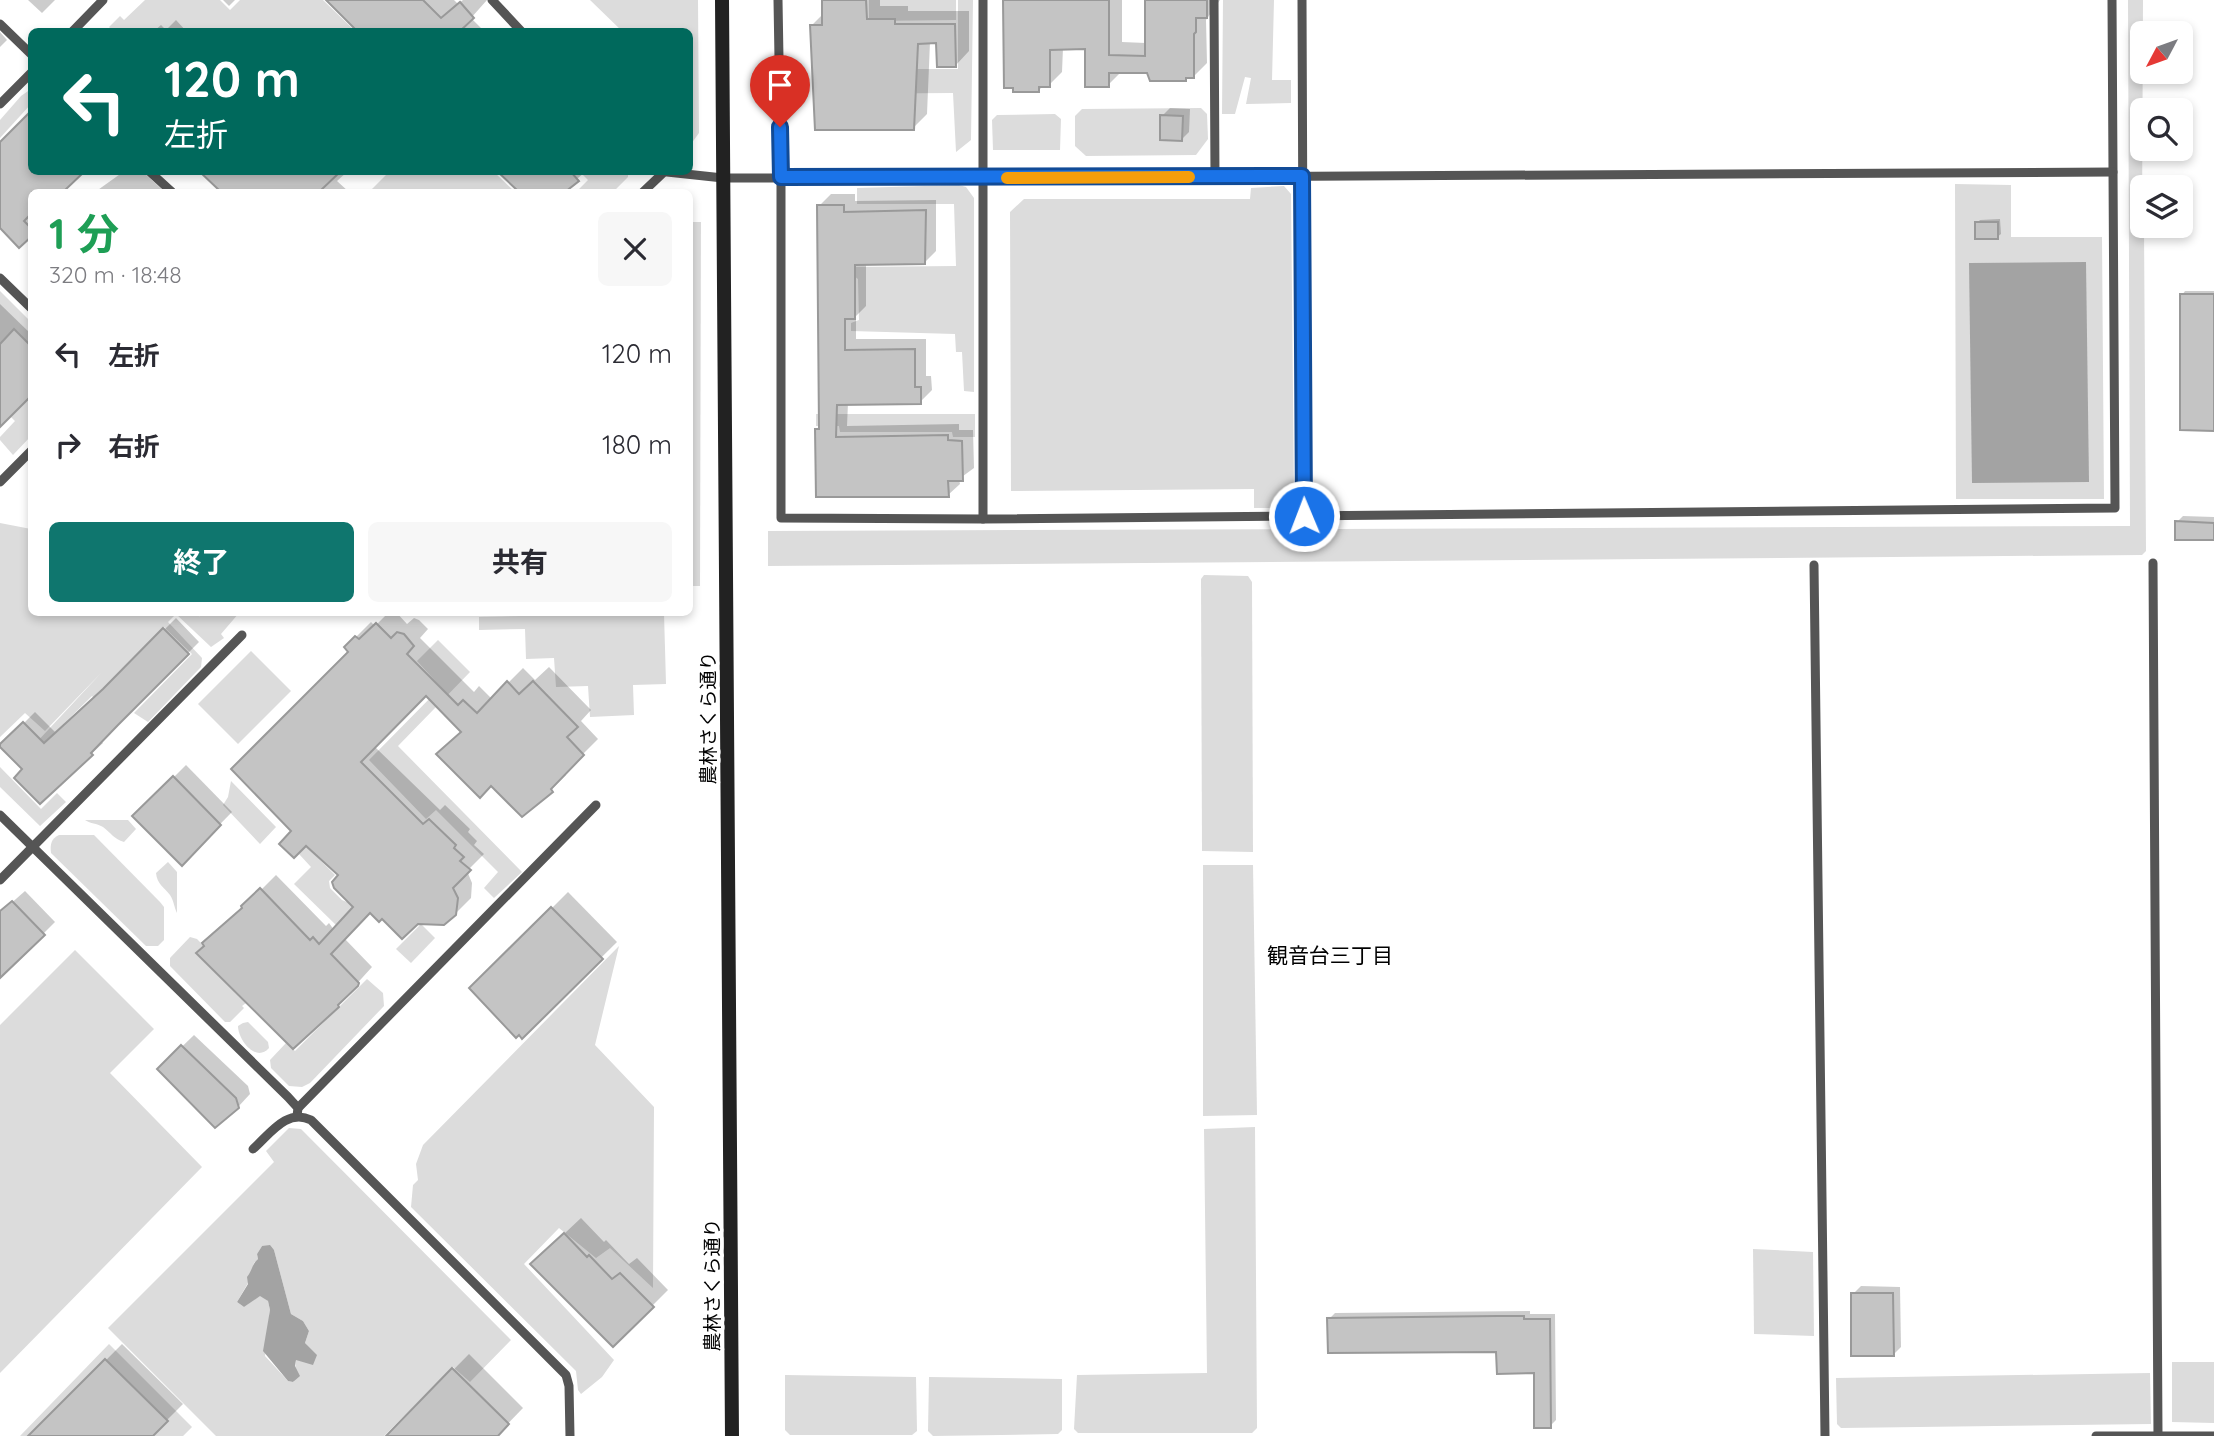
<!DOCTYPE html>
<html lang="ja">
<meta charset="utf-8">
<style>
body{margin:0;font-family:Quicksand,"Noto Sans JP",sans-serif;background:#f7f7f7;color:#2b2b33;height:100vh;display:flex;flex-direction:column;font-size:26px;white-space:nowrap}
*{box-sizing:border-box;margin:0}
p{font-size:23px;color:#7c7c81}
.icon{flex:none;width:38px;height:38px;fill:none;stroke:currentColor;stroke-width:2;stroke-linecap:round;stroke-linejoin:round}
.map{position:relative;flex:1;overflow:hidden}
.drawer{position:absolute;left:28px;top:189px;width:665px;height:427px;display:flex;flex-direction:column;background:#fff;border-radius:10px;box-shadow:0 4px 10px #0003}
.drawer>*{flex:none}
.top-card{position:absolute;left:28px;top:28px;width:665px;height:147px;border-radius:10px;box-shadow:0 4px 10px #0003;background:#00695c;color:#fff;overflow:hidden}
.needle{width:46px;rotate:229deg}
.buttons{position:absolute;left:2130px;top:21px;display:grid;gap:14px}
.buttons a{display:grid;place-items:center;width:63px;height:63px;border-radius:10px;background:#fff;box-shadow:0 4px 10px #0003;font-size:35px}
.pin{position:absolute;display:grid;place-items:center;width:60px;height:60px;color:#fff;margin:-72px -30px;border-radius:50% 50% 50% 0;rotate:-45deg;box-shadow:0 0 7px #0007}
.pin .icon{rotate:45deg}
.me{position:absolute;width:77px;margin:-38px;rotate:359deg;stroke-linejoin:round;filter:drop-shadow(0 0 5px #0008)}
.turn{display:flex;align-items:center;gap:24px;height:147px;padding:0 21px;font-size:32px}
.turn .icon{width:91px;height:91px;stroke-width:2.5}
.turn b{display:block;font-size:49px;line-height:60px}
.round{display:grid;place-items:center;flex:none;width:74px;height:74px;border-radius:10px;background:#f7f7f7}
.summary{display:flex;align-items:center;justify-content:space-between;height:119px;padding:0 21px}
h1{font-size:42px;font-weight:700;line-height:52px;color:#1e9e55}
.action{display:flex;gap:14px;margin-top:auto;padding:14px 21px}
.action a{flex:1;height:80px;border-radius:10px;background:#0f766e;color:#fff;font-size:28px;font-weight:700;line-height:80px;text-align:center}
.action a+a{background:#f7f7f7;color:#2b2b33}
ul{padding:0;list-style:none}
li{display:flex;align-items:center;gap:21px;height:91px;padding:0 21px}
li div{flex:1}
li b{display:block;font-size:26px}
li em{font-style:normal}
.map>svg:first-child{display:block}
.green{fill:#dcdcdc;fill-rule:evenodd}
.water{fill:#a3a3a3}
.shadow{fill:#0003}
.building{fill:#c4c4c4;stroke:#999;stroke-width:2}
.lines{fill:none;stroke-linecap:round;stroke-linejoin:round}
.lane{stroke:#555;stroke-width:9}
.secondary{stroke:#222;stroke-width:14}
.route-casing{stroke:#114b97;stroke-width:18}
.route{stroke:#1a73e8;stroke-width:12}
.slow{stroke:#f59e0b;stroke-width:12}
.labels{text-anchor:middle;dominant-baseline:central;stroke-width:7;stroke-linejoin:round;paint-order:stroke}
.street-label{font-size:19px;fill:#000;stroke:#fff}
.neighbourhood-label{font-size:21px;fill:#000;stroke:#fff}
</style>
<div class="map">
<svg width="2214" height="1436" viewBox="0 0 2214 1436">
<rect width="100%" height="100%" fill="#fff"/>
<g class="green">
<polygon points="145,0 220,0 230,10 240,0 323,0 355,31 114,32 109,27 120,16 124,20"/>
<polygon points="590,0 698,0 699,133 691,144 690,32 622,31"/>
<polygon points="869,0 956,0 956,20 869,21"/>
<polygon points="958,0 973,0 971,140 956,152 953,93 813,94 813,69 958,69"/>
<polygon points="1223,0 1274,0 1272,80 1291,80 1291,103 1246,104 1251,78 1245,77 1235,114 1222,114"/>
<polygon points="2128,0 2143,0 2142,226 2144,226 2146,551 2142,555 768,566 768,531 2130,526"/>
<polygon points="31,89 31,104 0,138 0,120 21,96"/>
<polygon points="1201,108 1207,114 1208,139 1196,155 1086,156 1075,146 1075,116 1082,109"/>
<polygon points="1055,114 1061,119 1060,150 993,150 992,120 997,115"/>
<polygon points="389,172 494,172 515,192 369,192"/>
<polygon points="580,172 628,172 628,177 613,192 576,192 588,180"/>
<polygon points="1955,184 2011,185 2011,237 2102,237 2104,499 1956,499"/>
<polygon points="959,185 966,187 974,198 974,392 964,391 962,352 956,352 955,334 851,331 851,323 859,320 858,279 850,273 850,267 956,266 954,204 857,204 857,188"/>
<polygon points="1284,186 1291,194 1294,496 1292,502 1277,508 1254,508 1254,489 1011,491 1010,212 1024,199 1250,199 1251,188"/>
<polygon points="690,222 701,222 700,586 690,586"/>
<polygon points="0,291 31,322 31,436 13,455 0,440 0,437 15,421 0,406"/>
<polygon points="816,414 975,414 975,437 953,437 952,432 840,432 839,426 816,426"/>
<polygon points="0,523 31,529 32,612 195,612 200,617 197,613 239,613 221,634 224,638 211,647 176,614 168,622 202,658 201,667 148,722 134,713 192,654 164,627 98,696 122,721 120,724 92,696 40,747 35,744 102,672 45,731 25,713 0,737"/>
<polygon points="1204,575 1248,576 1252,582 1253,852 1202,851 1201,579"/>
<polygon points="664,613 666,684 633,685 634,715 590,717 588,686 556,687 554,658 526,659 525,629 479,630 479,617"/>
<polygon points="438,640 470,672 398,746 522,872 494,898 484,888 498,872 436,810 426,819 369,760 441,687 417,661"/>
<polygon points="251,651 291,691 238,744 198,704"/>
<polygon points="0,767 41,809 57,793 66,802 40,826 0,787"/>
<polygon points="231,781 276,827 260,844 223,805 228,797"/>
<path d="M85,820H128L136,829L124,842C114,839 111,833 103,827C96,823 91,824 85,820Z"/>
<path d="M59,835H94L160,902L164,907V940L158,946H146L51,853C50,844 51,839 59,835Z"/>
<polygon points="306,846 335,875 329,881 330,888 342,900 371,912 343,918 336,925 294,884 311,867 299,854"/>
<path d="M168,862L177,872V913C174,907 174,901 170,895C164,887 157,884 156,873Z"/>
<polygon points="1203,865 1253,865 1257,1115 1203,1116"/>
<polygon points="421,924 435,938 411,963 396,949"/>
<polygon points="190,937 197,939 204,946 196,954 246,1003 242,1006 244,1008 230,1022 225,1022 170,966 170,958"/>
<polygon points="619,946 595,1045 654,1107 653,1288 610,1248 596,1258 559,1228 524,1264 614,1360 602,1377 581,1394 578,1390 576,1371 411,1207 413,1185 418,1180 416,1164 423,1145"/>
<polygon points="75,950 154,1029 110,1073 202,1167 0,1373 0,1025"/>
<polygon points="367,979 383,993 384,1006 310,1083 302,1087 289,1086 271,1068 270,1060 286,1043 295,1051"/>
<path d="M248,1022L268,1042L269,1048C256,1063 238,1040 238,1026L243,1023Z"/>
<polygon points="1255,1127 1257,1428 1252,1433 1078,1433 1074,1429 1077,1375 1207,1373 1204,1129"/>
<path d="M289,1128L301,1129L511,1340L470,1382L453,1367L384,1436H216L108,1328L274,1162L266,1151ZM262,1246L274,1250L291,1314L303,1321L309,1331L305,1343L310,1350L301,1360H296L294,1382L288,1381L265,1356L270,1310L268,1301L260,1295L244,1307L237,1302L248,1283L254,1263L258,1259L257,1254Z"/>
<polygon points="1753,1249 1813,1252 1814,1336 1754,1334"/>
<polygon points="109,1344 192,1427 183,1436 153,1436 168,1421 105,1359 28,1436 20,1436"/>
<polygon points="2172,1362 2214,1362 2214,1423 2172,1422"/>
<polygon points="2150,1373 2151,1424 1841,1428 1837,1424 1836,1378"/>
<polygon points="785,1375 916,1377 917,1431 912,1435 790,1435 785,1430"/>
<polygon points="929,1377 1062,1379 1062,1430 1058,1434 933,1436 928,1431"/>
</g>
<g class="water">
<polygon points="2086,262 2089,482 1972,483 1969,263"/>
<path d="M270,1245L274,1250L291,1314L303,1321L309,1331L305,1343L317,1355L313,1365L296,1360L295,1366L300,1376L293,1382L288,1381L263,1351L270,1310L268,1301L260,1296L244,1307L237,1302L248,1284L247,1277C252,1271 252,1264 258,1259L257,1254L262,1246Z"/>
</g>
<g class="shadow">
<polygon points="28,0 55,0 42,13"/>
<polygon points="223,0 235,0 229,6"/>
<polygon points="328,0 454,0 458,4 463,0 487,0 471,18 485,32 360,32"/>
<polygon points="823,0 880,0 880,6 908,6 908,11 969,11 969,51 956,65 937,42 930,42 927,114 913,128 812,25 823,14"/>
<polygon points="1005,0 1122,0 1122,42 1146,43 1147,0 1220,0 1206,20 1207,63 1194,76 1189,76 1185,79 1148,71 1122,71 1108,85 1087,48 1063,48 1062,72 1049,85 1044,85 1039,90"/>
<polygon points="176,20 187,32 153,32 161,25 166,30"/>
<polygon points="0,32 7,40 0,47"/>
<polygon points="1170,108 1190,109 1189,132 1182,139 1162,116"/>
<polygon points="0,164 32,172 82,172 63,190 58,185 50,192 32,192 32,233 0,226"/>
<polygon points="123,172 143,172 165,192 95,192"/>
<polygon points="203,172 347,172 337,181 349,192 219,192 222,190"/>
<polygon points="500,172 585,172 562,192 554,192 542,180 519,190"/>
<polygon points="831,194 855,194 855,201 936,200 936,251 924,263 866,263 866,306 856,316 856,339 926,339 926,376 931,376 932,390 920,402 848,403 847,426 959,424 959,430 973,430 974,468 959,479 960,484 948,495 817,430 821,426 819,206"/>
<polygon points="690,197 692,197 690,224"/>
<polygon points="2000,219 2001,234 1997,237 1977,223 1980,220"/>
<polygon points="2185,291 2214,291 2214,429 2182,295"/>
<polygon points="0,304 32,335 32,393 0,424"/>
<polygon points="2183,516 2214,517 2214,539 2177,522"/>
<polygon points="389,612 396,612 407,624 414,618 419,620 428,629 420,638 474,692 479,686 492,699 523,668 535,680 549,667 591,710 581,721 598,739 564,773 566,775 551,790 462,731 426,694 374,746 440,810 445,805 470,829 468,832 477,841 474,845 484,854 467,871 472,883 471,898 455,914 383,916 370,911 344,938 372,967 352,989 353,991 323,1020 244,907 276,875 326,926 329,923 334,930 355,907 341,875 293,831 350,652 346,647 371,622 375,626"/>
<polygon points="176,618 199,642 101,741 103,743 40,802 25,769 1,746 35,712 56,733 115,679"/>
<polygon points="186,765 232,812 182,863 135,816"/>
<polygon points="25,891 55,922 0,977 0,913"/>
<polygon points="568,892 617,942 522,1036 472,988"/>
<polygon points="194,1035 248,1086 250,1094 238,1107 159,1069"/>
<polygon points="581,1218 604,1242 606,1240 629,1264 637,1258 668,1290 613,1345 548,1249"/>
<polygon points="1861,1286 1900,1287 1901,1347 1893,1355 1853,1294"/>
<polygon points="1530,1311 1530,1314 1555,1314 1556,1420 1550,1426 1535,1371 1498,1350 1329,1319 1335,1313"/>
<polygon points="122,1344 183,1404 151,1436 31,1436"/>
<polygon points="469,1354 523,1408 496,1436 388,1436"/>
</g>
<g class="building">
<polygon points="326,0 423,0 441,18 460,2 474,18 459,32 358,32"/>
<polygon points="822,0 866,0 867,19 895,19 895,24 955,24 956,67 937,67 936,43 918,44 914,130 815,130 810,25 822,25"/>
<polygon points="1003,0 1109,0 1109,55 1145,56 1145,0 1207,0 1207,18 1196,18 1196,32 1194,34 1194,78 1186,78 1186,81 1150,81 1147,73 1109,73 1109,87 1085,87 1085,49 1050,50 1050,87 1039,87 1039,92 1013,92 1013,88 1004,88"/>
<polygon points="32,110 32,172 84,172 63,192 32,192 32,213 24,221 32,229 32,236 19,248 0,228 0,142"/>
<polygon points="1160,115 1183,116 1182,141 1160,140"/>
<polygon points="200,172 340,172 319,192 221,192"/>
<polygon points="498,172 571,172 579,181 565,192 519,192"/>
<polygon points="817,205 844,205 844,212 926,210 925,264 855,265 855,319 845,319 845,350 915,349 915,387 921,387 921,404 837,405 836,437 948,435 948,440 962,441 963,481 948,481 949,497 816,497 815,429 819,429"/>
<rect x="1975" y="222" width="23" height="17"/>
<polygon points="2180,294 2214,294 2214,431 2180,430"/>
<polygon points="14,329 32,347 32,395 0,427 0,344"/>
<polygon points="2175,521 2214,523 2214,540 2175,540"/>
<polygon points="376,623 391,638 397,632 404,634 414,646 407,654 458,705 463,700 477,713 507,681 519,694 533,681 578,727 567,737 584,755 551,789 553,792 522,817 491,786 480,798 436,754 461,732 426,696 361,762 423,824 429,819 456,845 454,848 464,857 460,861 471,870 453,888 458,898 456,915 444,925 418,924 402,939 382,919 379,922 370,913 331,954 359,983 358,986 338,1005 339,1007 293,1049 196,953 204,946 202,943 242,908 241,906 260,888 310,940 313,937 319,944 353,907 334,888 332,882 338,875 306,846 294,858 279,844 291,831 231,769 348,652 344,647 355,636 359,639"/>
<polygon points="163,628 189,654 118,725 91,753 93,755 40,804 14,778 22,769 0,747 0,744 23,722 44,743 103,689"/>
<polygon points="173,776 221,825 182,866 132,816"/>
<polygon points="12,901 45,935 0,978 0,911"/>
<polygon points="551,907 603,959 522,1039 519,1035 516,1038 469,988"/>
<polygon points="181,1045 236,1098 239,1108 215,1128 157,1069"/>
<polygon points="564,1233 587,1257 589,1255 612,1279 620,1273 654,1307 613,1347 530,1264"/>
<polygon points="1851,1293 1893,1293 1894,1356 1851,1356"/>
<polygon points="1497,1316 1524,1316 1524,1319 1550,1319 1551,1428 1534,1428 1534,1373 1497,1374 1496,1352 1328,1353 1327,1318"/>
<polygon points="105,1359 168,1421 153,1436 28,1436"/>
<polygon points="452,1368 509,1424 498,1436 386,1436"/>
</g>
<g class="lines">
<g class="lane">
<polyline points="492,0 522,32"/>
<polyline points="778,0 781,177 781,518 983,519 2115,508 2112,0"/>
<polyline points="1214,0 1215,177"/>
<polyline points="1302,0 1304,516"/>
<polyline points="0,24 32,55"/>
<polyline points="72,32 103,0"/>
<polyline points="0,104 32,72"/>
<polyline points="150,172 172,192"/>
<polyline points="667,172 723,178 984,178 2113,172"/>
<polyline points="643,192 664,172"/>
<polyline points="0,278 32,309"/>
<polyline points="0,482 32,450"/>
<polyline points="983,519 983,0"/>
<polyline points="2153,563 2158,1436"/>
<polyline points="1814,565 1825,1436"/>
<polyline points="0,815 288,1097 298,1108 297,1116"/>
<polyline points="0,880 242,635"/>
<polyline points="298,1108 596,805"/>
<path d="M253,1149C270,1134 287,1108 311,1120L566,1375L569,1386L570,1436"/>
<polyline points="2096,1436 2214,1436"/>
</g>
<polyline class="secondary" points="722,0 732,1436"/>
</g>
<g class="lines">
<defs>
<polyline id="route" points="780,127 781,177 1302,176 1304,516"/>
</defs>
<use href="#route" class="route-casing"/>
<use href="#route" class="route"/>
<polyline class="slow" points="1007,178 1189,177"/>
</g>
<g class="labels">
<g class="street-label">
<text transform="translate(708 718) rotate(-90)">農林さくら通り</text>
<text transform="translate(712 1285) rotate(-90)">農林さくら通り</text>
</g>
<g class="neighbourhood-label">
<text x="1330" y="955">観音台三丁目</text>
</g>
</g>
</svg>
<div class="buttons">
<a><svg class="needle" viewBox="-14 -14 28 28"><path d="M0-13l5 13h-10z" fill="#e53935"/><path d="M0 13l5-13h-10z" fill="#7c7c81"/></svg></a>
<a><svg class="icon" aria-label="search" viewBox="0 0 24 24"><circle cx="10" cy="10" r="6"/><path d="M15 15l6 6"/></svg></a>
<a><svg class="icon" aria-label="layers" viewBox="0 0 24 24"><path d="M12 4l9 5-9 5-9-5zM3 14l9 5 9-5"/></svg></a>
</div>
<div class="pin" style="left:780px;top:127px;background:#d93025"><svg class="icon" aria-label="arrive" viewBox="0 0 24 24"><path d="M6 21V4h12l-3 4 3 4H6"/></svg></div>
<svg class="me" style="left:1304px;top:516px" viewBox="-20 -20 40 40"><circle r="17" fill="#1a73e8" stroke="#fff" stroke-width="3"/><path d="M0-11L8 9 0 5-8 9z" fill="#fff"/></svg>
<div class="top-card">
<div class="turn"><svg class="icon" aria-label="left" viewBox="0 0 24 24"><path d="M17 20v-9H6M10 6l-5 5 5 5"/></svg><div><b>120 m</b>左折</div></div>
</div>
<section class="drawer">
<div class="summary"><div><h1>1 分</h1><p>320 m · 18:48</p></div><a class="round"><svg class="icon" aria-label="close" viewBox="0 0 24 24"><path d="M6 6l12 12M18 6L6 18"/></svg></a></div>
<ul>
<li><svg class="icon" aria-label="left" viewBox="0 0 24 24"><path d="M17 20v-9H6M10 6l-5 5 5 5"/></svg><div><b>左折</b></div><em>120 m</em></li>
<li><svg class="icon" aria-label="right" viewBox="0 0 24 24"><path d="M7 20v-9h11M14 6l5 5-5 5"/></svg><div><b>右折</b></div><em>180 m</em></li>
</ul>
<div class="action"><a>終了</a><a>共有</a></div>
</section>
</div>
